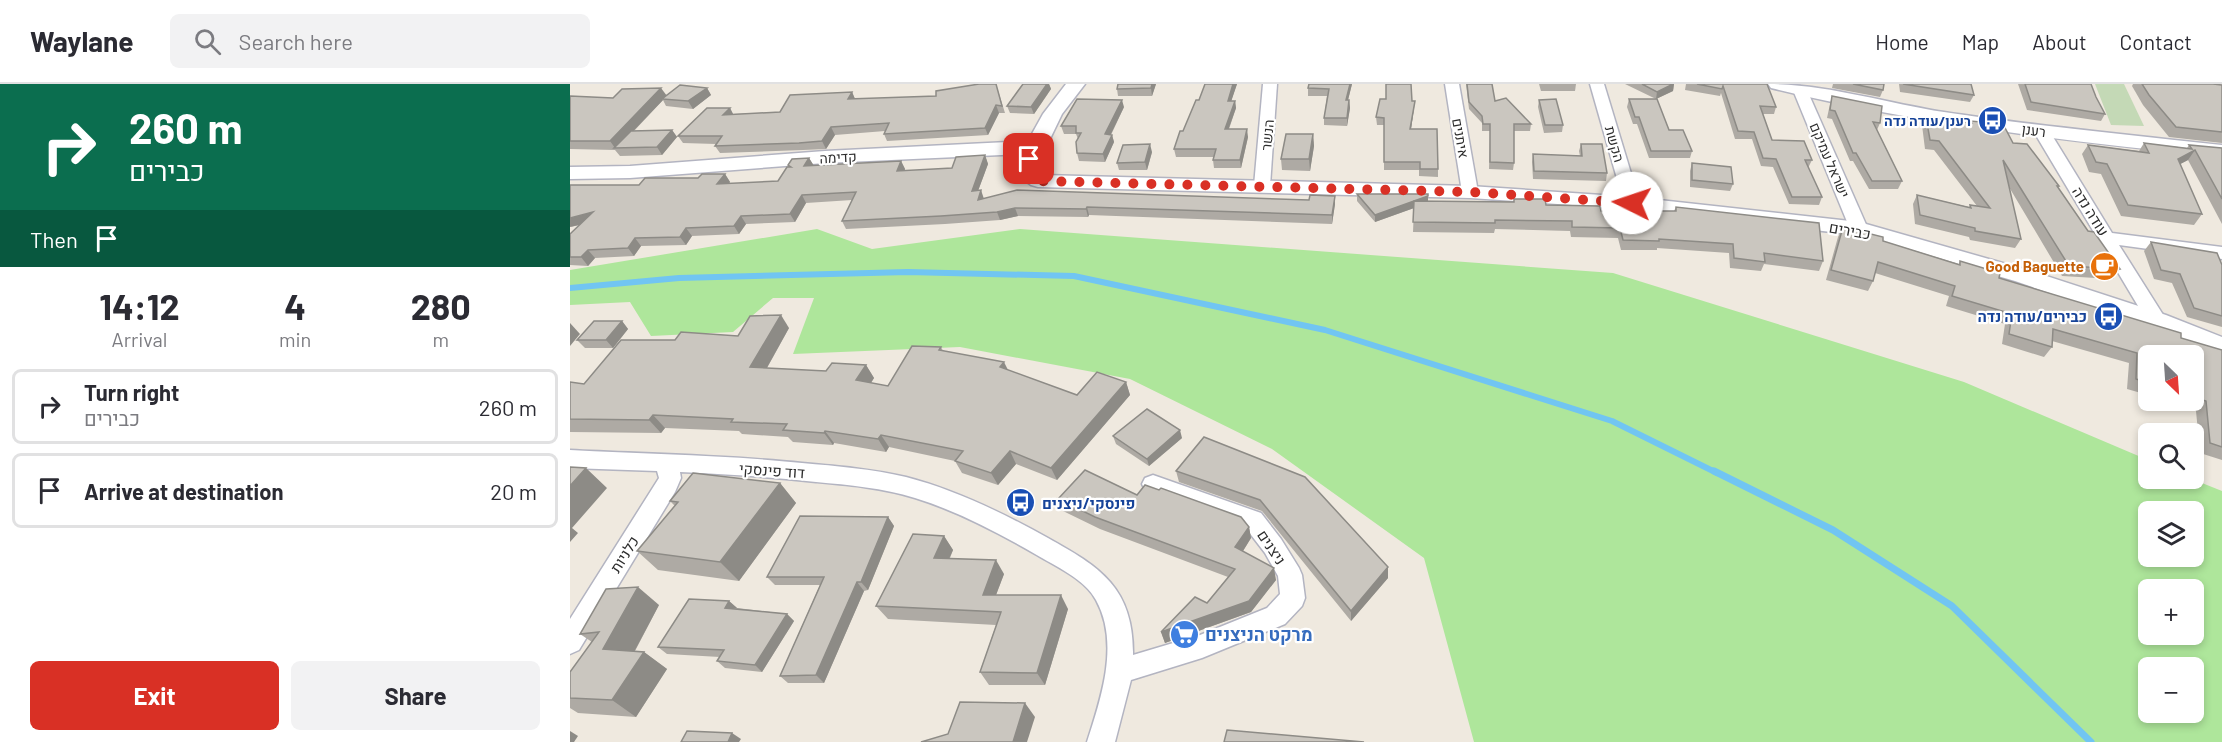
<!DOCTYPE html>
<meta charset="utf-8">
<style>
body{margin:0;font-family:Barlow,Heebo,sans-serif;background:#f2f2f3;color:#2b2b33;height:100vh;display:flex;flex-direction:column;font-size:22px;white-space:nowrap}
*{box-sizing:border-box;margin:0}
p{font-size:20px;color:#7c7c81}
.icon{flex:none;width:33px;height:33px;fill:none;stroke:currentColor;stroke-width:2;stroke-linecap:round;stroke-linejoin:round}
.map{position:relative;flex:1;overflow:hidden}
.panel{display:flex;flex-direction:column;background:#fff;width:570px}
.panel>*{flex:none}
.banner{background:#0b6e4f;color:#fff;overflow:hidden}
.needle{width:39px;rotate:155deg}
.buttons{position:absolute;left:1568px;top:261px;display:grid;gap:12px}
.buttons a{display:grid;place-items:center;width:66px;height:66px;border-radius:9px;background:#fff;box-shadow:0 3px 9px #0003;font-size:30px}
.pin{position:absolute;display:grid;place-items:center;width:51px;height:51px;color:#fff;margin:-26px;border-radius:12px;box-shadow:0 3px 9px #0006}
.me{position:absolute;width:66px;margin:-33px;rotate:274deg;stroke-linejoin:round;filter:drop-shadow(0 0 4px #0008)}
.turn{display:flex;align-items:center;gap:21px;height:126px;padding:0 30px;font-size:27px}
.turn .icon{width:78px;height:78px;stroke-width:2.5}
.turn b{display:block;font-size:42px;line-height:51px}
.then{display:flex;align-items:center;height:57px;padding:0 30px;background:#0003;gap:12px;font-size:22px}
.eta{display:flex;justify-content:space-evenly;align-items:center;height:102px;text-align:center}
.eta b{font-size:36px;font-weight:700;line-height:42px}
.action{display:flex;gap:12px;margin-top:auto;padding:12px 30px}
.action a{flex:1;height:69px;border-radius:9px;background:#d93025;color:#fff;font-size:24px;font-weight:700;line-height:69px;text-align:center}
.action a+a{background:#f2f2f3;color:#2b2b33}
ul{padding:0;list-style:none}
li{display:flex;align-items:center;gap:18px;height:75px;margin:0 12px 9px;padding:0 18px;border:3px solid #e1e1e2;border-radius:9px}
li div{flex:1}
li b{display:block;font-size:22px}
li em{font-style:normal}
header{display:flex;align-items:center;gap:36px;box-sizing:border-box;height:84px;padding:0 30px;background:#fff;border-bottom:2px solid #e1e1e2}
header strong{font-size:28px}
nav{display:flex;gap:33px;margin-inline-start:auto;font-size:21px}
.search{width:420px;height:54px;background:#f2f2f3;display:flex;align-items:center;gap:15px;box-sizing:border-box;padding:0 21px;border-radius:9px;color:#7c7c81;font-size:22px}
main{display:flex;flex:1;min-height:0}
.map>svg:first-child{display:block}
.green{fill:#aee69b;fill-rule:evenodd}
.cemetery{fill:#c4d9b6}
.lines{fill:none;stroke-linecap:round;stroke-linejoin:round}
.stream-far1{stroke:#71c5f2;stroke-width:6}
.stream{stroke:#71c5f2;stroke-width:7}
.minor-casing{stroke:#b3b4c1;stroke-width:3}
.tertiary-casing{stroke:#b3b4c1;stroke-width:3}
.minor{fill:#fff;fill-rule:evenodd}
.tertiary{fill:#fff;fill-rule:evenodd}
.wall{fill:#aeaaa4}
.shaded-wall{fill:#8d8b86}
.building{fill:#cac6bf;stroke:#8d8b86;stroke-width:1.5}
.route{stroke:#d93025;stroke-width:10;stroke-dasharray:0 18}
.labels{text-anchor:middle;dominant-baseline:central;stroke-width:4.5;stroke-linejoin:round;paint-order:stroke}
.far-transit-label{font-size:14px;font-weight:bold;fill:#164399;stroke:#fff;text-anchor:end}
.far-street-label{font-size:14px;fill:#2d2d2d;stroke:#fff}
.street-label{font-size:15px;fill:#2d2d2d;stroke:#fff}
.food-label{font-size:15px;font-weight:bold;fill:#c56008;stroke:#fff;text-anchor:end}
.transit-label{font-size:15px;font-weight:bold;fill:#164399;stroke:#fff;text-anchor:end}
.near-shop-label{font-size:18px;font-weight:bold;fill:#366cbe;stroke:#fff;text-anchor:start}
</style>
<header>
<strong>Waylane</strong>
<div class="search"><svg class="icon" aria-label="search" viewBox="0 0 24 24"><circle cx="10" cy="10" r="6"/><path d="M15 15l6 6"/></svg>Search here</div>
<nav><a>Home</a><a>Map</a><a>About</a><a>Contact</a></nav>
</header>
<main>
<section class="panel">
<div class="banner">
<div class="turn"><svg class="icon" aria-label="right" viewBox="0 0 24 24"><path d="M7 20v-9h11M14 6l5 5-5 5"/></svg><div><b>260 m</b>כבירים</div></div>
<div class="then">Then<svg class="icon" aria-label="arrive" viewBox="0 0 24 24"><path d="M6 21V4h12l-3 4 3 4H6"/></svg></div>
</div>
<div class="eta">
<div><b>14:12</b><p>Arrival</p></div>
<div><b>4</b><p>min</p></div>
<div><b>280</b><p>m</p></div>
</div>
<ul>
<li><svg class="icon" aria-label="right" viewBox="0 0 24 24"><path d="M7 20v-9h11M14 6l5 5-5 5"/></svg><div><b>Turn right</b><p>כבירים</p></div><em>260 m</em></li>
<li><svg class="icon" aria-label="arrive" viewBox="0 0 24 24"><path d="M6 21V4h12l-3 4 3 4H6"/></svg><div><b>Arrive at destination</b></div><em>20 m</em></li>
</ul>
<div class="action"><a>Exit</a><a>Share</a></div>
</section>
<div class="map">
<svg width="1652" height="658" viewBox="0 0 1652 658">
<rect width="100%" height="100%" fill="#efe9df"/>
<path class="green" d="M247,145L302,165L450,145L1043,189L1394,298L1578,376V394L1622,395L1652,407V658H904L854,474L702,365L560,295L390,263L223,270L244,214H203L163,248L81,252L60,218L0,221V186ZM1578,428H1623V472H1578ZM1578,506H1623V550H1578ZM1578,584H1623V628H1578Z"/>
<polygon class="cemetery" points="1525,0 1554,0 1574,42 1541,41"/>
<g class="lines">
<polyline class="stream-far1" points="0,204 109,194 338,188 504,192 755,246 1042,337 1147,389"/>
<polyline class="stream" points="1144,387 1263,446 1382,522 1521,658"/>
<defs>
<g id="minor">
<polygon points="693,0 707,0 700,102 692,107 684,102"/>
<polygon points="875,0 889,0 908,108 906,111 894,111 892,108"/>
<polygon points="1020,0 1034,0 1070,119 1068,123 1062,124 1054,119"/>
<polygon points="1230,2 1237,6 1298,145 1295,149 1283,149 1280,145 1223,6"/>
<polygon points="1472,43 1480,48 1542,149 1652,163 1652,175 1549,161 1597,237 1594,242 1587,243 1580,242 1464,48"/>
<path d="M0,366C77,370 155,371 232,379C267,382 302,385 336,393C386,406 433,429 478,454C530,483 564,504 563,571L630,551L697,524L710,510L708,492L695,469L675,443L575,406L572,400L575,394L583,391L691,429L711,455L729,484L732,491L735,514L732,522L715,540L632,574L561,596L545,658H517C531,615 550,559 526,516C515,495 485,482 465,470C427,448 387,427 345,414C313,404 279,401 246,398C201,393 155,390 110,388L111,394L105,408L9,566L0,570V535L89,394L87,387L0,384Z"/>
</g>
<g id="tertiary">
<polygon points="496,0 515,0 492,30 465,86 473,91 900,102 1062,113 1289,138 1461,187 1596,231 1652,253 1652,272 1578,243 1445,197 1287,151 1062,125 900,114 468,103 461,101 444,88 452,70 255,79 60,94 0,95 0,83 60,82 255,67 458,57 473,30"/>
<path d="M1198,0C1257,0 1316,19 1374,28C1466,42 1559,51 1652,61V73C1500,57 1349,41 1201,4Z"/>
</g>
</defs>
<use href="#minor" class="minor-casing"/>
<use href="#tertiary" class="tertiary-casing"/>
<use href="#minor" class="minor"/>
<use href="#tertiary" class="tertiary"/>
</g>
<g class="wall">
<polygon points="426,0 435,29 429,29 418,51 317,57 314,50 315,47 265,51 256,65 233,66 150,69 145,62 146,60 113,59 108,52 160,24 163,30 210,28 282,8 285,15 366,12"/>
<polygon points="453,0 479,0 481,5 464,30 440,29 437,22"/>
<polygon points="586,0 582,12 548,12 547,5"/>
<polygon points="635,0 667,0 661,17 665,17 666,24 659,45 678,53 671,84 644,84 643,76 644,73 606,73 604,65 629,16"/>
<polygon points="739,0 782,0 778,16 779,16 780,24 777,42 754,41 754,34 757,12 738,12 738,4"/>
<polygon points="896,0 922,0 925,17 961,40 960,47 944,47 944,79 943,86 919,85 920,47 912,47 912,39 899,25"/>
<polygon points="969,0 1006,0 1005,7 971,7"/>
<polygon points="1055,0 1104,0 1103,7 1086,15 1099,46 1122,67 1120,74 1079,74 1067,40 1063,40 1057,23 1059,15 1086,15"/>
<polygon points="1116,0 1197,0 1206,23 1204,30 1193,30 1202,56 1242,76 1238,84 1252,113 1249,121 1219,120 1203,83 1191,82 1182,55 1165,55 1151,9 1150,12 1115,6"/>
<polygon points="1263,0 1314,0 1313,6 1310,13 1262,4"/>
<polygon points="1329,0 1401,0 1404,11 1400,18 1330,8"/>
<polygon points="1448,0 1521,0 1526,13 1535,30 1531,37 1457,26"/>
<polygon points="1563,0 1643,0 1652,1 1652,59 1599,53 1573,21 1562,2"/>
<polygon points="137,4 141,11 123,25 96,22 93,16 64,47 102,46 107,53 92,71 50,72 45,66 0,65 0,12 43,14 96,11"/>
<polygon points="1262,12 1310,39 1307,46 1332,97 1328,105 1299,105 1283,77 1280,77 1262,35 1257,34 1260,20"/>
<polygon points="969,16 993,41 992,48 974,49 968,23"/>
<polygon points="842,17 844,24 841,45 868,85 868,93 849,92 849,86 814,86 814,41 807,41 806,33"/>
<polygon points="554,23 541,51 542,51 544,58 535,78 509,77 507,69 508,55 506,50 494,50 491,42"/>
<polygon points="1356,33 1400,39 1401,37 1443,59 1489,102 1488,104 1518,147 1550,185 1543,195 1492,192 1439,103 1451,155 1445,164 1400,156 1399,153 1345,140 1343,120 1347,111 1399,123 1400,121 1407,122 1364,66 1355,65 1352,41"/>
<polygon points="743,50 744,62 740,87 712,86 711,75"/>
<polygon points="1574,59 1617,64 1619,61 1652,64 1652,140 1618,76 1610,80 1632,130 1624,141 1551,132 1531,90 1519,88 1512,70 1518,61 1569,67"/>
<polygon points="1011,60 1037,89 1036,97 963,95 962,78 963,70 1010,72 1009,67"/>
<polygon points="582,68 577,86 549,86 547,79"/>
<polygon points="415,71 418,80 408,107 414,115 765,120 762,140 519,131 518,133 448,132 430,136 375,140 276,145 272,137 282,116 236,119 225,138 176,140 169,150 122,152 116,161 71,162 64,172 25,174 18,182 0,181 0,150 10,141 0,143 69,101 128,94 155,90 160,98 159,100 208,97 219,83 218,81 239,74 244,82 331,77 335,85 334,87 382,84"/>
<polygon points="1122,79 1163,100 1160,107 1120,103 1120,87"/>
<polygon points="787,110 858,117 944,118 944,115 976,121 1031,127 1104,127 1106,123 1253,177 1249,187 1194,180 1191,187 1160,184 1159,169 1087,164 1087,166 1051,166 1048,154 1001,153 1000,147 925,145 924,149 843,148 844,124 805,138 787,117"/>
<polygon points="1273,143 1313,157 1389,180 1390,177 1429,194 1611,254 1652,266 1652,376 1630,369 1626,327 1594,316 1623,316 1623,272 1578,272 1578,311 1557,305 1559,279 1482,257 1482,263 1474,273 1432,260 1435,240 1376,222 1379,212 1305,189 1303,197 1298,207 1256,196 1268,153"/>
<polygon points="1581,158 1652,181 1652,243 1617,233 1602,199 1584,195 1574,167"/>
<polygon points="52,237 58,245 43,264 15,264 7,256"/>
<polygon points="219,244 197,284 256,287 296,281 304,294 301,299 318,302 371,263 373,267 438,286 507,311 556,298 560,311 487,396 446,380 428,401 392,389 385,377 319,363 316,368 264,359 263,361 223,358 218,353 172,350 169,347 95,344 91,349 0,348 0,298 14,300 105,256 168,252"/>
<polygon points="543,352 612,354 579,382 546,360"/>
<polygon points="634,353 818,483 818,494 781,537 692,427 609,398 606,387"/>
<polygon points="210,399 226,419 169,497 88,486 67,467 105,422 100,417"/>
<polygon points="567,411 679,443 681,454 673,467 706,496 681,528 595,559 591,548 637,519 658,493 530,445 493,427 488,415"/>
<polygon points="318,433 324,442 298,506 294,507 254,599 218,599 210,592 250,501 205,501 197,493"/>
<polygon points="374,452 383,466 380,474 434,490 426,511 498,525 475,601 419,601 410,588 426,541 318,535 306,522"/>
<polygon points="159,517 167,524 217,530 224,537 192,588 155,584 147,577 150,573 97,570 88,563"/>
<polygon points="89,521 65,567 74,568 97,585 66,633 8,629 0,624 0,588 22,558 10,550"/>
</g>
<g class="shaded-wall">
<polygon points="477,0 479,0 481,5 464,30 461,23"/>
<polygon points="582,0 586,0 582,12 581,4"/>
<polygon points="663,0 667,0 659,24 658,17"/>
<polygon points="780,0 782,0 776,24 776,16"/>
<polygon points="1103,0 1104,0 1103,7 1086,15 1087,8"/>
<polygon points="91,4 97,12 92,15 93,16 47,64 45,64 40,57"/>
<polygon points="137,4 141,11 123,25 118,17"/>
<polygon points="282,8 285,15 278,15"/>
<polygon points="552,16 554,23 537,58 535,50"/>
<polygon points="779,16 780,24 777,42 777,34"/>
<polygon points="665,17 666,24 656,52 655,45"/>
<polygon points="845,17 840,52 840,45"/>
<polygon points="426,21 429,29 418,51 415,44"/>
<polygon points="160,24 164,32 153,31"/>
<polygon points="261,43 265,51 256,65 252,57"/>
<polygon points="677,45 678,53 671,84 670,76"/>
<polygon points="102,46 107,53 92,71 87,63"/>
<polygon points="743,50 744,62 740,87 739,75"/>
<polygon points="542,51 544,58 535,78 533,70"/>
<polygon points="580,60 582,68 577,86 575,78"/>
<polygon points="1625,66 1618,76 1601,85 1608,75"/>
<polygon points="415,71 418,80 405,115 402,107"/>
<polygon points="239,74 244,82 234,82"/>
<polygon points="331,77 335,85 331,96 327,87"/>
<polygon points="155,90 160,98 152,108 147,100"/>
<polygon points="411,106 414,115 408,116"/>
<polygon points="232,111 236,119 225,138 220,130"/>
<polygon points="765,112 765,120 762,140 762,131"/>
<polygon points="858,112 858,119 805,138 805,131"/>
<polygon points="517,123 519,131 518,133 516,125"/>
<polygon points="445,124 448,132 430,136 427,128"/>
<polygon points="23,128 30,136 0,143 0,134"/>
<polygon points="171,132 176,140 169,150 164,142"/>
<polygon points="116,144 122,152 116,161 110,153"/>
<polygon points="65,154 71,162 64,172 58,164"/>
<polygon points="18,166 25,174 18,182 11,173"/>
<polygon points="211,231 219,244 190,296 180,283"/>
<polygon points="52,237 58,245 43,264 36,256"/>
<polygon points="0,239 10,250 0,262"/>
<polygon points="434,278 440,290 430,283"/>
<polygon points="296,281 304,294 294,309 286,296"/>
<polygon points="556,298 560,311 487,396 481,384"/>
<polygon points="83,331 95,344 91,349 79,336"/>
<polygon points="610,346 612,354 579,382 577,375"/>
<polygon points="255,347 264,359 263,361 254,349"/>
<polygon points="311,351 319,363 316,368 308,355"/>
<polygon points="440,367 446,380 428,401 421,389"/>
<polygon points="16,384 37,404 2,444 8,449 0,458 0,402"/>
<polygon points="210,399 226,419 169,497 150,478"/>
<polygon points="318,433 324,442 298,506 291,498"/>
<polygon points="679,443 681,454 668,475 665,463"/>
<polygon points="374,452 383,466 373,488 364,474"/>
<polygon points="426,476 434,490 421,524 413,511"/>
<polygon points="818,483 818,494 781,537 781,527"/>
<polygon points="704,484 706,496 681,528 595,559 591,548"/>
<polygon points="287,498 294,507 254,599 246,591"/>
<polygon points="68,503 89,521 56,583 33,565"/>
<polygon points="491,511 498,525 475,601 467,589"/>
<polygon points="159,517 167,524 155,524"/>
<polygon points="217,530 224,537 192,588 185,581"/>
<polygon points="74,568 97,585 66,633 42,616"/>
<polygon points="455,619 465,633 457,658 443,658"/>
<polygon points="0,647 8,652 4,658 0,658"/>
<polygon points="162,649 171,655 169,658 158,658"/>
</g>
<g class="building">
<polygon points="409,0 426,0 432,22 426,21 415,44 314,50 319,39 261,43 252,57 229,59 145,62 152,52 108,52 137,24 160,24 153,31 210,28 220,11 282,8 278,15 366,12 366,7"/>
<polygon points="453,0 477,0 461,23 437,22"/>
<polygon points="548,0 582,0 581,4 547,5"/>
<polygon points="635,0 663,0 658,17 665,17 655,45 677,45 670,76 643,76 646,65 604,65 610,47 613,47 626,16 629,16"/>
<polygon points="739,0 780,0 776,16 779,16 777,34 754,34 759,5 738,4"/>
<polygon points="816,0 841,0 842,17 845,17 840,45 867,45 868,85 850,85 850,78 814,78 814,34 806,33 810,15 816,15"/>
<polygon points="897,0 922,0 925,17 936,14 961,40 944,40 944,79 920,78 920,40 913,40 912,32 899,18"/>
<polygon points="1072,0 1103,0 1087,8"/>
<polygon points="1127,0 1197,0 1206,23 1190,22 1202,56 1234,57 1242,76 1235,76 1252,113 1222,113 1206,75 1193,74 1184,48 1168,47 1153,2 1152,5"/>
<polygon points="1283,0 1314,0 1313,6"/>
<polygon points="1333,0 1401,0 1404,11"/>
<polygon points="1455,0 1521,0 1526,13 1535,30 1461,18"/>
<polygon points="1572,0 1643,0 1652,1 1652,48 1606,43 1579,11"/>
<polygon points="110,1 137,4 118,17 92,15"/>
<polygon points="91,4 40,57 0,57 0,12 43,14 52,5"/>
<polygon points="1262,12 1312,22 1310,39 1303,38 1332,97 1302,97 1286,69 1283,69 1265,27 1260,26"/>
<polygon points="507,15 552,16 535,50 542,51 533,70 507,69 506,58 511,49 506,49 506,42 491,42"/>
<polygon points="986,15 993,41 975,41 969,16"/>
<polygon points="1059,15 1087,15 1099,46 1113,46 1122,67 1081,67 1069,33 1065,33"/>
<polygon points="1356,33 1402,39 1401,37 1433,40 1443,59 1457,60 1489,102 1487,102 1518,147 1524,148 1550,185 1499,182 1433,76 1451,155 1405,147 1405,144 1350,131 1347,111 1401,124 1400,121 1420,124 1369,57 1360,56"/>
<polygon points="102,46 87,63 44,64 61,47"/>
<polygon points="716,50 743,50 739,75 711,75"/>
<polygon points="1574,59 1622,65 1619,61 1652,64 1652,115 1625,66 1608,75 1632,130 1558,121 1537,80 1526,78 1518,61 1579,69"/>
<polygon points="580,60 575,78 547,79 553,61"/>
<polygon points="1011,60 1032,60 1037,89 964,87 963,70 1012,72"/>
<polygon points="415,71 402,107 411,106 408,116 447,106 739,116 740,111 765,112 762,131 517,123 516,125 445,124 427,128 371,132 272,137 286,108 232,111 220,130 171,132 164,142 116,144 110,153 65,154 58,164 18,166 11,173 0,173 0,150 23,128 0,134 0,101 69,101 75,94 128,94 132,90 155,90 147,100 208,97 217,83 221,83 218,81 222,75 239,74 234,82 331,77 327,87 382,84 386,73"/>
<polygon points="1122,79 1161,83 1163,100 1122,96"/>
<polygon points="787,110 858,110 858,112 805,131"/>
<polygon points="944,115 975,115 976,121 1030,122 1031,127 1106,127 1106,123 1249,139 1253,177 1194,169 1195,178 1164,174 1163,160 1089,155 1089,157 1053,156 1050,144 1002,143 1002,137 925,136 925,139 843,138 844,117 944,118"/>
<polygon points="1273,143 1313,153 1313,157 1390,181 1390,177 1430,189 1429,194 1611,249 1611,254 1652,266 1652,363 1640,359 1636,317 1623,313 1623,272 1578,272 1578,299 1566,295 1567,269 1483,245 1482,263 1439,250 1442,230 1382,212 1385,202 1308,178 1303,197 1261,186"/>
<polygon points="1581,158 1647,169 1652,181 1652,232 1624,224 1610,190 1591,186"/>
<polygon points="211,231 180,283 256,287 262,279 296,281 286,296 318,302 342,262 371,263 369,266 434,278 430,283 507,311 527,288 556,298 481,384 440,367 421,389 385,377 393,367 311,351 308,355 255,347 254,349 213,346 217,340 161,338 163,335 83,331 79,336 0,335 0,298 14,300 51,256 105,256 111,248 168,252 180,232"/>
<polygon points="24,237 52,237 36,256 7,256"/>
<polygon points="577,325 610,346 577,375 543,352"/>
<polygon points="634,353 735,393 818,483 781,527 690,416 606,387"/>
<polygon points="0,383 16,384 0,402"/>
<polygon points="515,386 567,411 575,401 589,406 591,404 671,433 679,443 665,463 704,484 679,517 591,548 625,513 637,519 665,485 525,433 488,415"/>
<polygon points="123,389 210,399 150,478 67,467 108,418 100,417"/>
<polygon points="230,432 318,433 291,498 287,498 246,591 210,592 254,493 197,493"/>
<polygon points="343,450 374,452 364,474 426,476 413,511 491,511 467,589 410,588 431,528 306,522"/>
<polygon points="68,503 33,565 74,568 42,616 0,614 0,588 29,548 10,550 36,505"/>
<polygon points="119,515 159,517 155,524 217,530 185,581 147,577 154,566 88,563"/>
<polygon points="390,618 455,619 443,658 351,658 378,650"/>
<polygon points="657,646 794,658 654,658"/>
<polygon points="117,647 162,649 158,658 111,658"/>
</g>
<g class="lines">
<polyline class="route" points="459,75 454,88 468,97 900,108 1062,119"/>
</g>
<defs>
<symbol id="bus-disc" viewBox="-11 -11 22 22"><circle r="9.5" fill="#1a4fb4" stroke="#fff"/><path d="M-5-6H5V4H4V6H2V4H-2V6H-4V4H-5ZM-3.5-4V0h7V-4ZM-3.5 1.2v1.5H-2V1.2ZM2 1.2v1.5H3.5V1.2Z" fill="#fff"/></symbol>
<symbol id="cafe-disc" viewBox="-11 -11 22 22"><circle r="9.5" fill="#e8710a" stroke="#fff"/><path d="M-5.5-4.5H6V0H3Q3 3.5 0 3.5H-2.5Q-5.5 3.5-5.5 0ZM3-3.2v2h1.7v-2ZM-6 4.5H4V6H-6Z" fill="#fff"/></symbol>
<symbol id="supermarket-disc" viewBox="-11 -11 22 22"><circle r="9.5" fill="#3f7fe0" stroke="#fff"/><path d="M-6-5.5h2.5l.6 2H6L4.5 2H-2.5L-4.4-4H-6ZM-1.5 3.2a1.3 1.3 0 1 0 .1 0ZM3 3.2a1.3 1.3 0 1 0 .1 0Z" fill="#fff"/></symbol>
</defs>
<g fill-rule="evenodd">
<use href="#bus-disc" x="1406" y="20" width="33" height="33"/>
<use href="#cafe-disc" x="1518" y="166" width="33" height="33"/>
<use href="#bus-disc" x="1522" y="216" width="33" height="33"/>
<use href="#bus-disc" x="434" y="402" width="33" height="33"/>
<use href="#supermarket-disc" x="598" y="534" width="33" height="33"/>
</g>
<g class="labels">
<g class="far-transit-label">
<text x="1401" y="36">רענן/עודה נדה</text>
</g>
<g class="far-street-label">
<text transform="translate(1464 46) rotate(8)">רענן</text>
<text transform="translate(697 51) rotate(-85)">הנשר</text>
<text transform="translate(891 54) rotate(80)">איתנים</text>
<text transform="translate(1045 60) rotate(74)">הקשת</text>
<text transform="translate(268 73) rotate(-3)">קדימה</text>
<text transform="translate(1260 76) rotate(67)">ישראל עמיקם</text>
</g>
<g class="street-label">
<text transform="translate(1521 127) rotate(58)">עודה נדה</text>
<text transform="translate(1280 146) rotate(10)">כבירים</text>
<text transform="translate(202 386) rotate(4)">דוד פינסקי</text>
<text transform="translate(702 463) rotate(56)">ניצנים</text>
<text transform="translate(54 470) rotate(-58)">כלניות</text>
</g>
<g class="food-label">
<text x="1514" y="182">Good Baguette</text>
</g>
<g class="transit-label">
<text x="1517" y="232">כבירים/עודה נדה</text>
<text x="472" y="419" text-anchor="start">פינסקי/ניצנים</text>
</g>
<g class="near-shop-label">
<text x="635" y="550">מרקט הניצנים</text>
</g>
</g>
</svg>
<div class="buttons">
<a><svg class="needle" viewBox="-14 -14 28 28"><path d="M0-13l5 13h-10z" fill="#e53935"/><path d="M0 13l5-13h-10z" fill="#7c7c81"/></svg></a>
<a><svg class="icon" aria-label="search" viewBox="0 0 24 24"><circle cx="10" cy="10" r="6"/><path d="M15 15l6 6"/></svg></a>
<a><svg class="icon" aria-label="layers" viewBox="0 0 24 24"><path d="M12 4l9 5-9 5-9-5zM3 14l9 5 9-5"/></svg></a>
<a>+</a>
<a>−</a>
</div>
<div class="pin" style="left:459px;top:75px;background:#d93025"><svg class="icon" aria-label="arrive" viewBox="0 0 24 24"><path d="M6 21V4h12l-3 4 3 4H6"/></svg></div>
<svg class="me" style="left:1062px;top:119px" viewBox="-20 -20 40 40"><circle r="19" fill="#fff"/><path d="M0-13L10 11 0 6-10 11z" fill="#d93025"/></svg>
</div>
</main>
